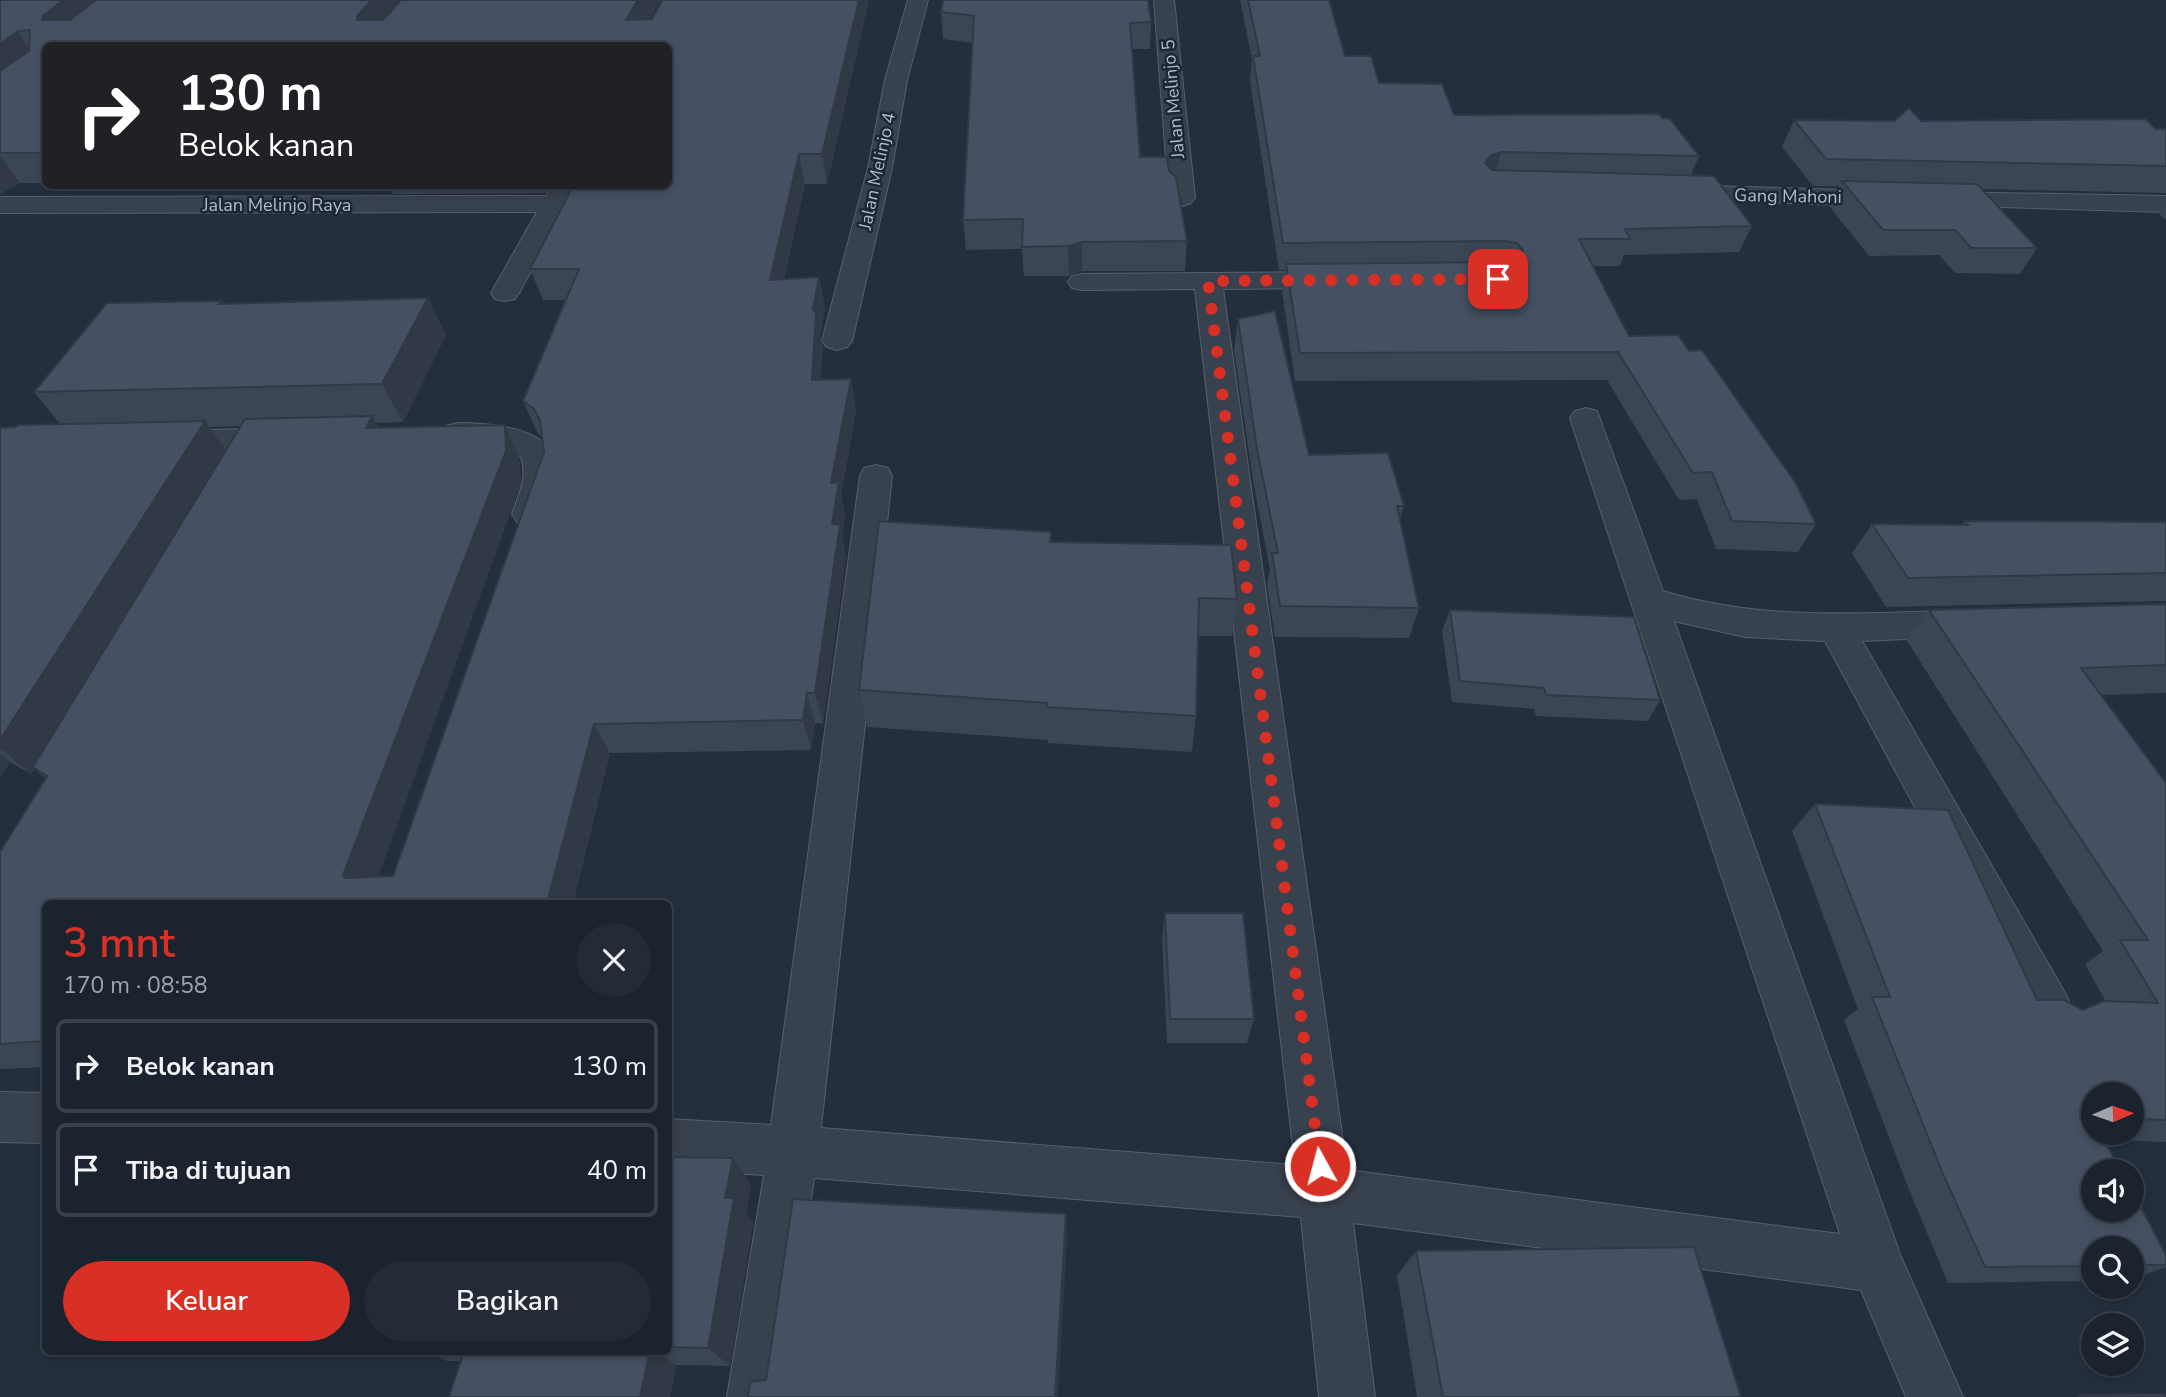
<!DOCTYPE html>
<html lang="id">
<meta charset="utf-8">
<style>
body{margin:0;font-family:"Nunito Sans",sans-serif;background:#242b36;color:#f1f3f6;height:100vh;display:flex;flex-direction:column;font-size:26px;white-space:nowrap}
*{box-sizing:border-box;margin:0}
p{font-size:23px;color:#a0a4aa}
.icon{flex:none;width:38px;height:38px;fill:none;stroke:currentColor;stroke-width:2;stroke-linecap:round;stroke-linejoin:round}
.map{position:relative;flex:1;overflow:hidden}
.panel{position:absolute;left:42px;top:900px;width:630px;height:455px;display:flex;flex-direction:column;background:#1b232e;border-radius:10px;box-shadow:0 4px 10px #0003,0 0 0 2px #39404a}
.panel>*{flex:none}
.banner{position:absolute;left:42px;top:42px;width:630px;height:147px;border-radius:10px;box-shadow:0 4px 10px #0003,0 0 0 2px #39404a;background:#202124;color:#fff;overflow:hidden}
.needle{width:46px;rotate:88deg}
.fabs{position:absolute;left:2081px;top:1082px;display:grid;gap:14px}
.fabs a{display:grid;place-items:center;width:63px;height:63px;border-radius:50%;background:#1b232e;box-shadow:0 4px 10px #0003,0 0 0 2px #39404a;font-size:35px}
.pin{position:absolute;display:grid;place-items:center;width:60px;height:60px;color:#fff;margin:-30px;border-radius:14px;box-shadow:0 4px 10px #0006}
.me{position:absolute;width:77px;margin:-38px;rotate:353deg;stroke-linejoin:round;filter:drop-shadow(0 0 5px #0008)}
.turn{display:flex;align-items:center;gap:24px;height:147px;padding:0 21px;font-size:32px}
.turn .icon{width:91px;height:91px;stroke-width:2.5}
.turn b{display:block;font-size:49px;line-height:60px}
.round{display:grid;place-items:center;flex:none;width:74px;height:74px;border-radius:37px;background:#242b36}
.headline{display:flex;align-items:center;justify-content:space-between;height:119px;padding:0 21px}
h1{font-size:42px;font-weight:600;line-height:52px;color:#d93025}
.action{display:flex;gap:14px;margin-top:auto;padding:14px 21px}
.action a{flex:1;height:80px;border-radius:42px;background:#d93025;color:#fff;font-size:28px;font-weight:600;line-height:80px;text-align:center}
.action a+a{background:#242b36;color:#f1f3f6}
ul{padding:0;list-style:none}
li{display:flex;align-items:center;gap:21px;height:94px;margin:0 14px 10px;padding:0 7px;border:4px solid #39404a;border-radius:10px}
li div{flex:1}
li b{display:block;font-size:26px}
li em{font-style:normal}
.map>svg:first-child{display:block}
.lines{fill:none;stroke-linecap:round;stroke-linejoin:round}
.minor-casing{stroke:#565f6c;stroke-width:2}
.minor{fill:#38414e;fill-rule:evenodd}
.wall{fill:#3b4654;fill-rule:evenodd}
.shaded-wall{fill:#303945}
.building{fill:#455162;stroke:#303945;stroke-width:2}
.route{stroke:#d93025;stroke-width:12;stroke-dasharray:0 21.6}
.labels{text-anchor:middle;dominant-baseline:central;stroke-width:5;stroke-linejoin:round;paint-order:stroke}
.far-street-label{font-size:18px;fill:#b4bcc9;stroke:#1d2633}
</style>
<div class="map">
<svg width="2166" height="1397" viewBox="0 0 2166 1397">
<rect width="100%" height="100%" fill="#242f3e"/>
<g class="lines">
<defs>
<g id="minor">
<polygon points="908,0 928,0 907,80 892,168 852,341 847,347 837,350 827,347 822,341 868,168 885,80"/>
<polygon points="1154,0 1174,0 1195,198 1191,203 1182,206 1173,203 1169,198"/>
<polygon points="1675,185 1884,191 1893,194 1897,199 1893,204 1884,207 1666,198 1662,193 1666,188"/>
<polygon points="552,186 577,187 519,293 515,299 505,301 495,299 491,293 537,212 0,213 0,197 546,196"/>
<polygon points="1941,192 2166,196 2166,212 1932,205 1928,200 1932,195"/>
<path d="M1336,272L1346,274L1350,280L1346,286L1336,288L1223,289L1347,1170L1840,1234L1570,418L1575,411L1586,408L1597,411L1663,591C1763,622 1865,613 1968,610L1981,613L1986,623L1981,633L1968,636L1862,641L2065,993L2072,1009L2065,1025L2049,1031L2033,1025L1825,641L1745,637L1674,621L1901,1257L1963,1397H1906L1861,1290L1353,1223L1375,1397H1319L1301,1217L814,1178L783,1397H727L764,1175L668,1169V1119L771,1125L860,476L864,468L876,465L888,468L892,476L821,1128L1295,1165L1195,289L1082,290L1072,288L1068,282L1072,276L1082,274Z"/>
<path d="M457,423C524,423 591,441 541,522L529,525L517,522L512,514C519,494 528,477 521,457L501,445L446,440L441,433L446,426Z"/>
<polygon points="285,428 296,431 301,438 296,445 285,448 167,451 156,448 151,441 156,434 167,431"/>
<polygon points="0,1092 46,1093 46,1143 0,1142"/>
</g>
</defs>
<use href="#minor" class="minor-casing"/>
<use href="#minor" class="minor"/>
</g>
<g class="wall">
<path d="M0,0H660L650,19L869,0L827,184H805L784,279L819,277L825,308L820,335L823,346L820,380L851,379L856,411L841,495L845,514L842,536L846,556L823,724L815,723L811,750L610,753L573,903H46V1067L0,1069V852L45,778L34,769L31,774L10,762L0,777V428L60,424L34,392L222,301L224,304L428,298L446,335L403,422L376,423L379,428L505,425L519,457L521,483L378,877L393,876L544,452L542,437L537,432L523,401L566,300H543L530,269L572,188V186H668V46H46V183H20L0,194ZM241,426L226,450L209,427Z"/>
<polygon points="1240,0 1329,0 1345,56 1379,83 1454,115 1662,118 1699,156 1691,175 1752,226 1739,252 1624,255 1620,266 1593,266 1629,336 1689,351 1816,524 1798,552 1716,549 1697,499 1679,500 1607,380 1295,381 1282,291 1285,270 1279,270 1250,81 1252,59"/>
<polygon points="941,12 1151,22 1150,49 1132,49 1140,157 1169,171 1187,241 1185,271 1082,271 1069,276 1024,276 1022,249 966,250 963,220 973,43 943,39"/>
<polygon points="1794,120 1921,121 2166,129 2166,193 1982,189 2037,248 2020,274 1955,273 1939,255 1869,256 1829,206 1839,186 1813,186 1782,147"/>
<polygon points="389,186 550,186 545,193 393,194"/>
<polygon points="2166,205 2166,220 2159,214"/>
<polygon points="1238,319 1309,455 1404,506 1400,519 1419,608 1409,638 1275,637 1267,584 1270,570 1253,480 1234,350"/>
<polygon points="1965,521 2166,522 2166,601 1886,607 1852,553 1872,524 1962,525"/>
<polygon points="1051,542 1237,599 1232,636 1198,636 1196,716 1192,752 1048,743 1048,740 867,727 859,690"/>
<path d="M2166,604V693L2101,695L2166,783V1142L2104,1140L2166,1255V1267L2132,1279V1248H2093V1281L1948,1283L1910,1192L1844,1020L1858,1009L1792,831L1815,804L2037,1000L2083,1010L2106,1002L2085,964L2103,951L1906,639L1929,610ZM2093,1094H2132V1132H2093Z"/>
<polygon points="1450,610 1660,700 1648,721 1536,716 1534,709 1452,702 1442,631"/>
<polygon points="1165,913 1254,1019 1247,1043 1167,1043 1162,939"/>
<polygon points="668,1157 733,1158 751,1185 746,1213 753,1223 730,1366 676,1365 670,1397 449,1397 460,1361 447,1361 426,1351 668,1351"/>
<polygon points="1416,1251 1741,1397 1417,1397 1397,1275"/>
</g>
<g class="shaded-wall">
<polygon points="63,0 114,0 60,44 42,20 43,16"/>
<polygon points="372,0 408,0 369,44 357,20 357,16"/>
<polygon points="638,0 660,0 636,46 626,20"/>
<polygon points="859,0 869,0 827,184 822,154"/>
<polygon points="18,31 36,59 0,87 0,44"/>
<polygon points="1501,152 1494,178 1485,163 1491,155"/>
<polygon points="799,154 805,184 777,311 770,280"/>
<polygon points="0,155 20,183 0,194"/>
<polygon points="542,186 550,186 545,193"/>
<polygon points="1082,242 1082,271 1069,276 1068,246"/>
<polygon points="819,277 825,308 820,335 823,346 818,411 812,380 813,309"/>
<polygon points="428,298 446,335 403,422 382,384"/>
<polygon points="851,379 856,411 841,495 845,514 842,536 846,556 823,724 815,693 832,524 831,483"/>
<polygon points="372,416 390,448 366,428"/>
<polygon points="205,421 227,452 31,774 0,748 0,740"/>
<polygon points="505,425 519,457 521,483 369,902 343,875"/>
<polygon points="807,693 815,723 811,750 803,720"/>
<polygon points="594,724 610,753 573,903 547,903"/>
<polygon points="0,753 10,762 0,777"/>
<polygon points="733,1158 751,1185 746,1213 753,1223 730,1366 708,1348 725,1198"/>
<polygon points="1066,1214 1067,1240 1058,1397 1055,1397"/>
<polygon points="650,1351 657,1351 676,1365 670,1397 640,1397"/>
</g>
<g class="building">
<polygon points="0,0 63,0 43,16 42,20 70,20 96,0 372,0 357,16 357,20 383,20 401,0 638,0 626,20 652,19 662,0 859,0 822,154 799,154 770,280 819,277 813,309 816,314 812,380 851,379 831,483 839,482 832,524 840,525 815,693 807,693 803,720 594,724 547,903 46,903 46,1041 0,1044 0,852 47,776 33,767 245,419 372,416 366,428 505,425 506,451 343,875 345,878 393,876 544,452 540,420 534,409 523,401 579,269 530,269 573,186 668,186 668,46 46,46 46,153 0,153 0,71 29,51 30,30 18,31 0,44"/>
<polygon points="943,0 1148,0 1151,22 1130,23 1140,157 1167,157 1169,171 1176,177 1187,241 1082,242 1068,246 1022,247 1023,219 963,220 974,16 941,12"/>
<polygon points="1248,0 1329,0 1345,56 1371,56 1379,83 1442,84 1454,115 1659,114 1662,118 1670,119 1699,156 1501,152 1491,155 1485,163 1492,170 1714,176 1752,226 1625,229 1630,239 1579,239 1629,336 1678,335 1689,351 1702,350 1795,482 1816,524 1732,521 1712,472 1693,473 1618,352 1300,353 1286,264 1506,262 1519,259 1523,250 1517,243 1506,241 1283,243 1253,56 1260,56"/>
<polygon points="1909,108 1921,121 2145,119 2156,129 2166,129 2166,166 1826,159 1794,120 1894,121"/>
<polygon points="1842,181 1977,184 2037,248 1971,248 1955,230 1883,230"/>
<polygon points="428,298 382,384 34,392 107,303 222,301 219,304"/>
<polygon points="1275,311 1309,455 1388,453 1404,506 1397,506 1419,608 1280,606 1272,553 1278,553 1257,449 1238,319"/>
<polygon points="205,421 0,740 0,428 16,427 18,425"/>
<polygon points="879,521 1051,532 1050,542 1231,545 1237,599 1199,598 1196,716 1047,707 1047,703 859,690"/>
<polygon points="1965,521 2166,522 2166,573 1908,578 1872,524 1968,525"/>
<polygon points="2166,604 2166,665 2081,668 2166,783 2166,1120 2132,1119 2132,1094 2093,1094 2092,1117 2093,1132 2100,1132 2121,1171 2093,1171 2093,1209 2132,1209 2132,1190 2166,1255 2166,1265 2132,1265 2132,1248 2093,1248 2093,1266 1985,1267 1943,1174 1872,997 1890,997 1815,804 1948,810 2037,1000 2064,1000 2083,1010 2104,1001 2158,1003 2120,940 2148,940 1929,610"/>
<polygon points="1450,610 1634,617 1660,700 1546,695 1544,688 1460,681"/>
<polygon points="1165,913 1243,913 1254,1019 1170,1019"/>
<polygon points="668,1157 733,1158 725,1198 734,1198 708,1348 668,1347"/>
<polygon points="793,1199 1066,1214 1055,1397 748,1397 750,1382 766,1380"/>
<polygon points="1694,1247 1741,1397 1443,1397 1416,1251"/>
<polygon points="464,1351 650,1351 640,1397 449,1397"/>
<polygon points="2166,1394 2166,1397 2079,1397 2079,1395"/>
</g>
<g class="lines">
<polyline class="route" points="1320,1166 1208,281 1498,279"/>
</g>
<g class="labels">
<g class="far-street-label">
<text transform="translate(1173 99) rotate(-95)">Jalan Melinjo 5</text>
<text transform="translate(877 171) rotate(-78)">Jalan Melinjo 4</text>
<text transform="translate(1788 196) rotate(1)">Gang Mahoni</text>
<text x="277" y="205">Jalan Melinjo Raya</text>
</g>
</g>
</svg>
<div class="fabs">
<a><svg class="needle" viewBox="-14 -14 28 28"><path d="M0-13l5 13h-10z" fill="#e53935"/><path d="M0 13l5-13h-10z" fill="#a0a4aa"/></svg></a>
<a><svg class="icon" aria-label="sound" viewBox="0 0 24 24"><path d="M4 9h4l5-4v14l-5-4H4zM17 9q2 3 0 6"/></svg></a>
<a><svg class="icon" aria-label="search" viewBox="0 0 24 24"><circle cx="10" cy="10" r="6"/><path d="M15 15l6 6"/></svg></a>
<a><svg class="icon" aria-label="layers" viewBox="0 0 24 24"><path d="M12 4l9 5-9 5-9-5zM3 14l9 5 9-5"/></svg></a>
</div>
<div class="pin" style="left:1498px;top:279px;background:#d93025"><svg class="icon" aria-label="arrive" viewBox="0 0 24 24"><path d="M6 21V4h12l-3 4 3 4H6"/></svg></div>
<svg class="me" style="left:1320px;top:1166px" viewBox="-20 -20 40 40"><circle r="17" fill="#d93025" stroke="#fff" stroke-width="3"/><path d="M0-11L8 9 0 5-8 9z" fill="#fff"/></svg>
<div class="banner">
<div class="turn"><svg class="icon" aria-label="right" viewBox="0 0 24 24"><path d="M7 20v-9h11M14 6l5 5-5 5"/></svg><div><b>130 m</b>Belok kanan</div></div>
</div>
<section class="panel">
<div class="headline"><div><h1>3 mnt</h1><p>170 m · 08:58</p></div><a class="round"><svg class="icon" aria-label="close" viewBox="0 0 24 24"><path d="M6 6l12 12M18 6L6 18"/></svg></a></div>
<ul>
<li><svg class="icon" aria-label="right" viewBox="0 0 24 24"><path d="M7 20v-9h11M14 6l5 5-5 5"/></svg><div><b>Belok kanan</b></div><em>130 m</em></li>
<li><svg class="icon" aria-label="arrive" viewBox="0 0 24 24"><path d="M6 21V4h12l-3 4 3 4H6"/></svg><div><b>Tiba di tujuan</b></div><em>40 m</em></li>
</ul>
<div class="action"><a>Keluar</a><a>Bagikan</a></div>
</section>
</div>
